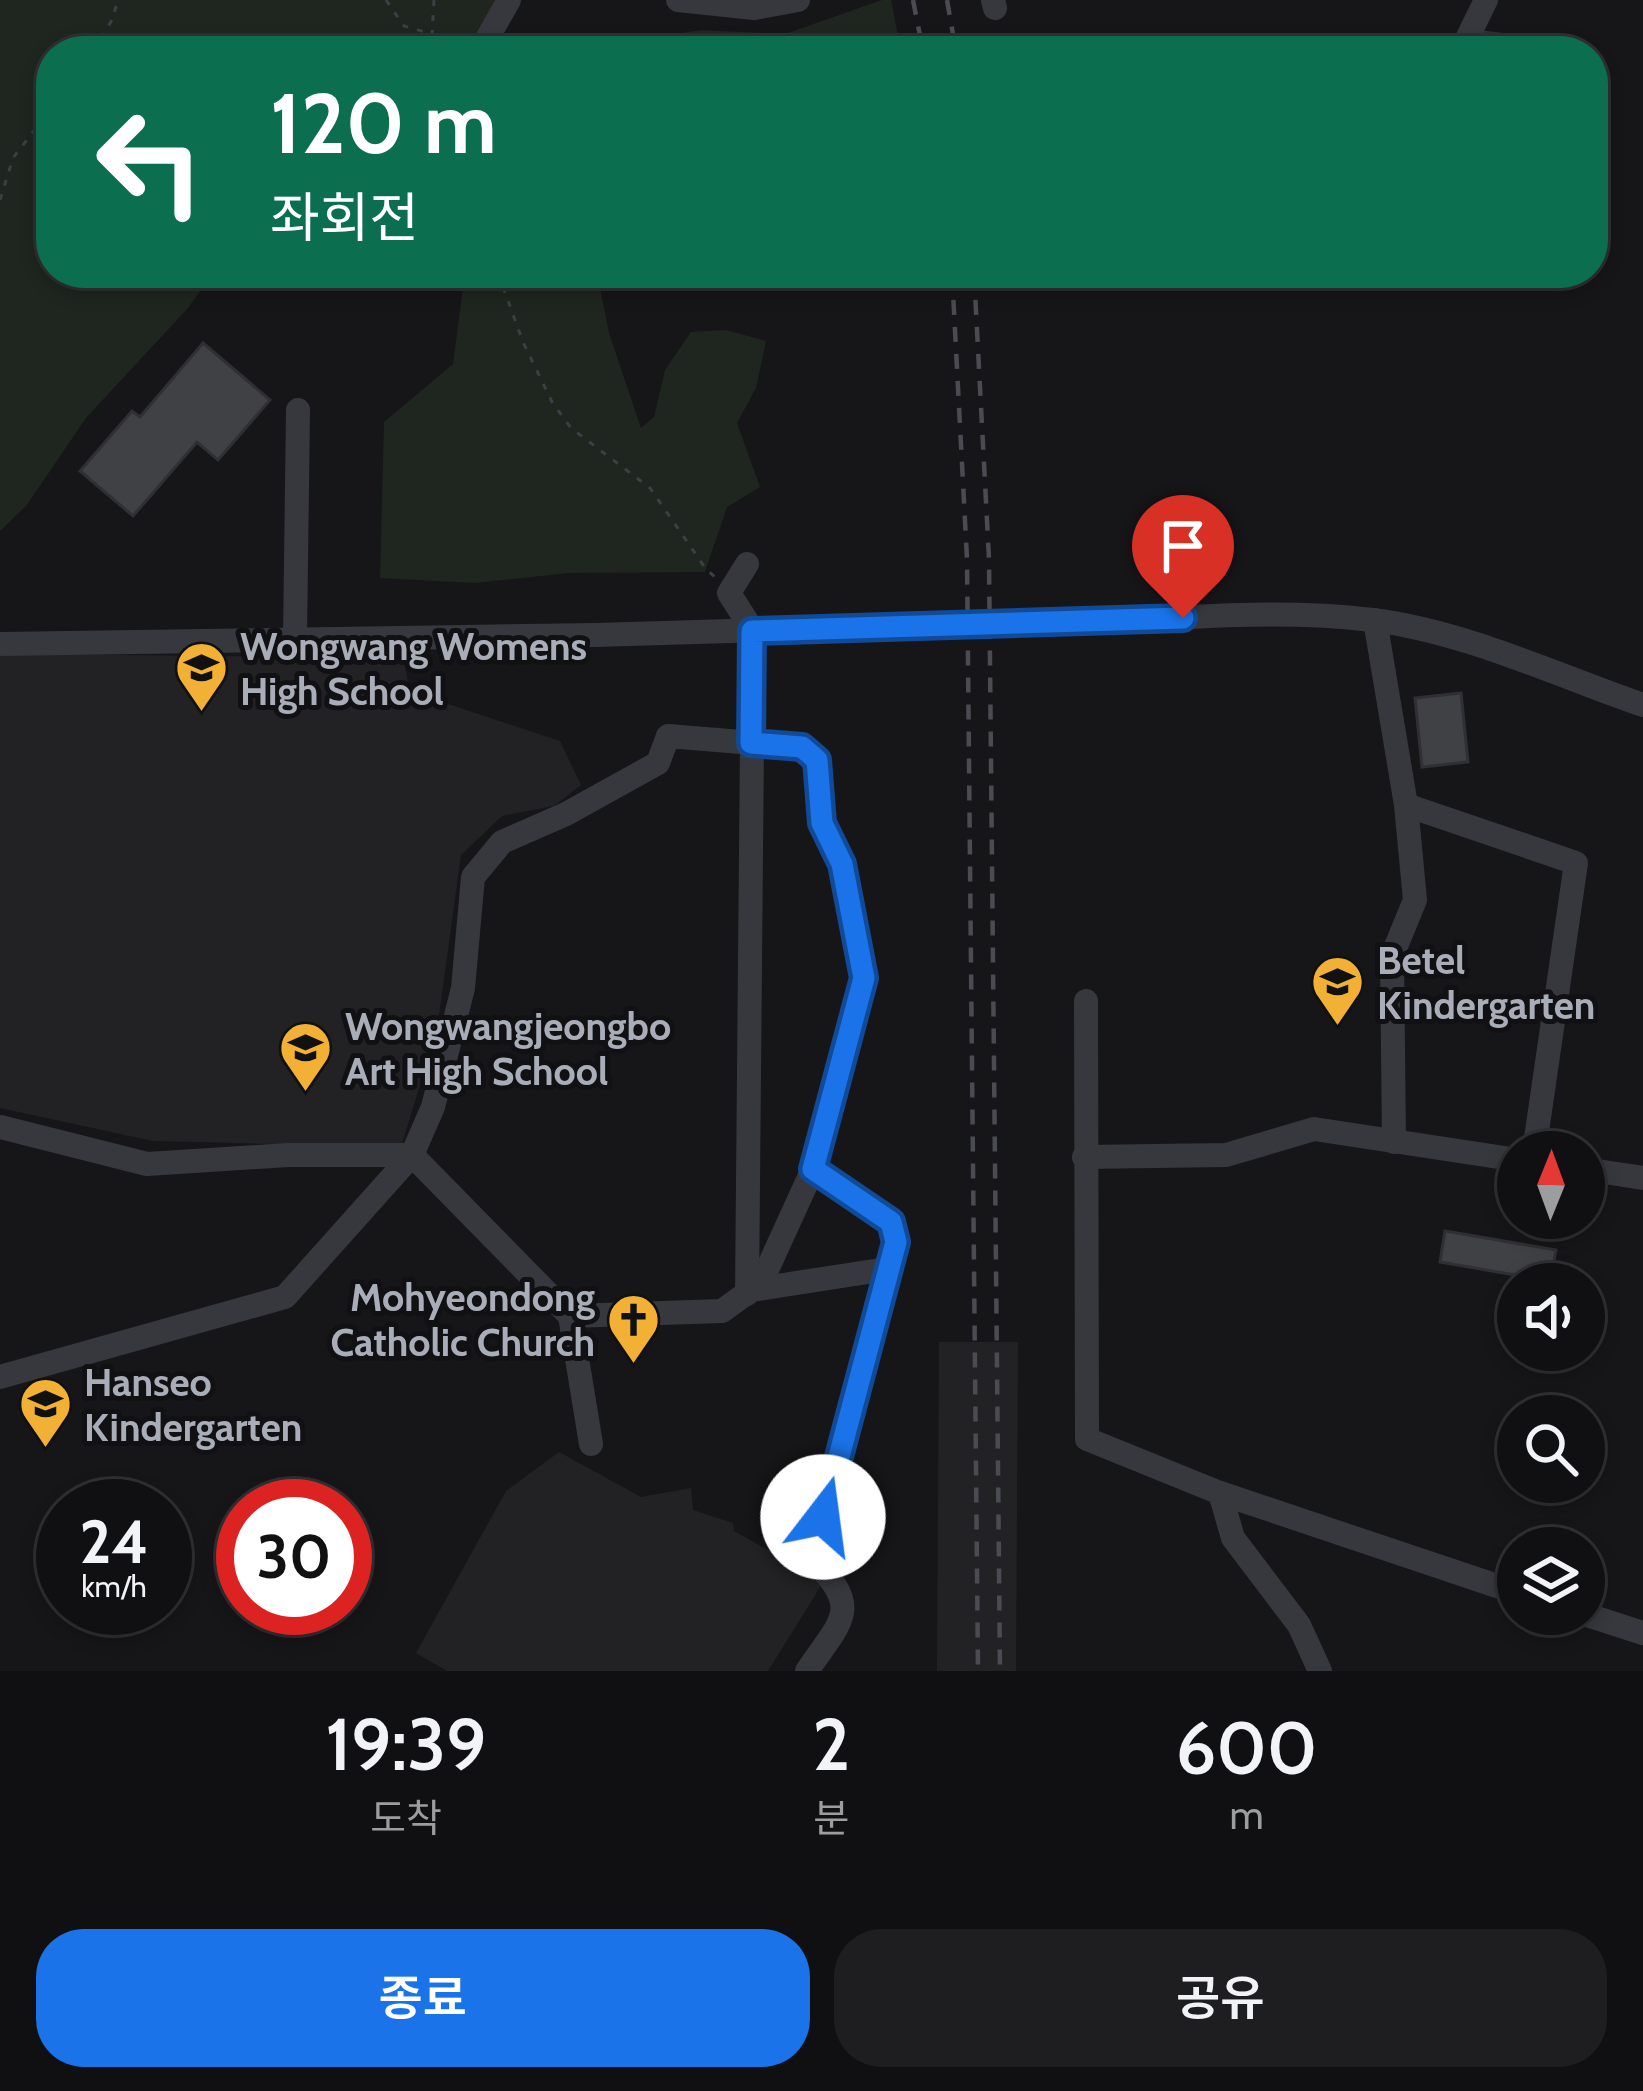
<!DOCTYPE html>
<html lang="ko">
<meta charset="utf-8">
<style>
body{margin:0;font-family:Cabin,"Noto Sans KR",sans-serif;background:#1e1e20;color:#f1f3f6;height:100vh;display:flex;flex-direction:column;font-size:45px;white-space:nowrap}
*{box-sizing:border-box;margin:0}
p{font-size:39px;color:#9c9d9f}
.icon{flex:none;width:66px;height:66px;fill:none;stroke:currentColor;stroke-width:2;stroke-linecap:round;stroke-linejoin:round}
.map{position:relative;height:1671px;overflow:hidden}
.drawer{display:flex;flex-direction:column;background:#101012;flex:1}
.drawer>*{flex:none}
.top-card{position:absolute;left:36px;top:36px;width:1572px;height:252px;border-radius:48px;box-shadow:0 6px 18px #0003,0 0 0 3px #303032;background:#0b6e4f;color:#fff;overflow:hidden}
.needle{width:78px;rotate:1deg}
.buttons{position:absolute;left:1497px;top:1131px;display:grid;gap:24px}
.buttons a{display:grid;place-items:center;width:108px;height:108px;border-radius:50%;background:#101012;box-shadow:0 6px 18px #0003,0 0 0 3px #303032;font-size:60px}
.speed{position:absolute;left:36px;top:1479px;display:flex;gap:24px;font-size:60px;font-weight:700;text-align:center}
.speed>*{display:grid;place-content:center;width:156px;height:156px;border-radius:50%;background:#101012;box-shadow:0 6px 18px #0003,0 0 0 3px #303032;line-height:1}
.speed small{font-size:30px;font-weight:400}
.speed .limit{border:18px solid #d22;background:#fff;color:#111}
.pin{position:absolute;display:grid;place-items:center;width:102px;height:102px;color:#fff;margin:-123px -51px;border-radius:50% 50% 50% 0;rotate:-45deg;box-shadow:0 0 12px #0007}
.pin .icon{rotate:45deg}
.me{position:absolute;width:132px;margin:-66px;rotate:15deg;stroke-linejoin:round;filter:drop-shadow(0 0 9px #0008)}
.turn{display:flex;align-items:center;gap:42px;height:252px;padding:0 36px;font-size:54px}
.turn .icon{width:156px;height:156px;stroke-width:2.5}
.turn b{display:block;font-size:84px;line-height:102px}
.eta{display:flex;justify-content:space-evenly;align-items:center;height:204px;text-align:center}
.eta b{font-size:72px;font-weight:600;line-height:84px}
.action{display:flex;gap:24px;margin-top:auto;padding:24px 36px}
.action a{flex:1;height:138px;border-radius:48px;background:#1a73e8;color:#fff;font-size:48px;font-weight:600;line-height:138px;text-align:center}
.action a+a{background:#1e1e20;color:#f1f3f6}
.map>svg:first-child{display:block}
.built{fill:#222225}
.green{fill:#1e261f}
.building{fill:#404145;stroke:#303034;stroke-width:3}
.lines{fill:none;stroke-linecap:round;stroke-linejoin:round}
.path{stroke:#3d3f44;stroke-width:3;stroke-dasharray:6 9;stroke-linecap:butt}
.minor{stroke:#37383d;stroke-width:24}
.rail{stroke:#4a4c52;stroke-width:4.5;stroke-dasharray:15 12;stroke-linecap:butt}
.minor-bridge{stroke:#37383d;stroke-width:24}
.route-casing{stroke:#114b97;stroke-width:30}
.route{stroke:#1a73e8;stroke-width:21}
.labels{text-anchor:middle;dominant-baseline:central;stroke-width:10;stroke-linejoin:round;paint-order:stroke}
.poi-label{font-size:39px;font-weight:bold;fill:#a8adb8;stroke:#111113;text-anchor:start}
</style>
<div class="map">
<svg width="1643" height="1671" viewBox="0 0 1643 1671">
<rect width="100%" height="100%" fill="#161618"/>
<g class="built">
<polygon points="28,654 404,658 409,691 560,741 581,785 554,806 502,816 461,855 437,1030 401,1147 153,1141 0,1108 0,656"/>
<polygon points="939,1342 1018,1342 1016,1671 937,1671"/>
<polygon points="559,1452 641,1497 691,1488 693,1510 733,1523 734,1531 824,1581 768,1671 447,1671 416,1653 506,1491"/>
</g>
<g class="green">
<polygon points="0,0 497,0 506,42 523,51 51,51 51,273 213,273 188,308 86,418 26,506 0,531"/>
<polygon points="882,0 891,0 901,51 564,51 701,30 785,34"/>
<polygon points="465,273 597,273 609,333 641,428 654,417 665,370 691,332 726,330 766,341 756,388 737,423 760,487 727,507 705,572 569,573 475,583 380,578 384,422 453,364"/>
</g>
<g class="building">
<polygon points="1483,32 1527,37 1526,51 1481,51"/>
<polygon points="203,343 270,400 218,460 197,442 133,516 80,471 132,411 140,417"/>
<polygon points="1461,693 1468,762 1422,767 1415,698"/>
<polygon points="1445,1231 1556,1250 1550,1281 1440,1262"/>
</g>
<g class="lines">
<g class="path">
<polyline points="386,0 404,26 429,33"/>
<polyline points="93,51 112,20 118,0"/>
<polyline points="431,51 434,0"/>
<polyline points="0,200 13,158 33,132 51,118"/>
<polyline points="498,273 523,342 552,402 571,428 650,488 706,569 716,578"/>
</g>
<g class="minor">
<polyline points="678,0 754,8 798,0"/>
<polyline points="993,0 995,8"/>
<polyline points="480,51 509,0"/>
<polyline points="1461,51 1486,0"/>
<polyline points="1375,620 1406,805 1415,900 1392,956 1394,1142"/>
<path d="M1068,624C1168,619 1272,608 1372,620C1464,631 1556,675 1643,705"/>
<polyline points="295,638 298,410"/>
<polyline points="0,644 595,635 938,625"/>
<polyline points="1406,805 1576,863 1534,1152"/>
<polyline points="1086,1001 1087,1439 1220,1493 1518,1593"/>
<polyline points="0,1127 147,1164 288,1155 412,1155 570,1316 722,1311 751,1290 887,1269"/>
<polyline points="1084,1157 1226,1155 1314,1129 1518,1160"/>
<polyline points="1584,1169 1643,1178"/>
<polyline points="751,1290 766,1272 813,1169"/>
<polyline points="747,1294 753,631 729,593 747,564"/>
<polyline points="570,1316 591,1444"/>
<path d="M0,1377L285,1297L412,1155L433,1107L463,988L473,877L502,842L566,814L658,763L668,736L802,747L817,761L822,823L842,864L864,978L813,1169L891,1222L896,1242L812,1559C863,1609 842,1619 807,1671"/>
<polyline points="1220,1493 1233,1538 1299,1625 1320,1671"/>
<polyline points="1584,1614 1643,1633"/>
</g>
<g class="rail">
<polyline points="913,0 923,51"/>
<polyline points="947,0 956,51"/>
<polyline points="952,273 967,559 978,1671"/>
<polyline points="974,273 989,559 1000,1671"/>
</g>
<polyline class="minor-bridge" points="938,625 1068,624"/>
</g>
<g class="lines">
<defs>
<polyline id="route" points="823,1517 896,1242 891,1222 813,1169 864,978 842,864 822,823 817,760 802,747 751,743 752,631 1183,618"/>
</defs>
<use href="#route" class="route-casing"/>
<use href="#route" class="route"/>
</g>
<defs>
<symbol id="school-pin" viewBox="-11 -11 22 30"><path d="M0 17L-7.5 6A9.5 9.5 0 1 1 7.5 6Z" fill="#f2b134" stroke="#111113"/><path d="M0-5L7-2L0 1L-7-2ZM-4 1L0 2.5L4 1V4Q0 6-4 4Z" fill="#111"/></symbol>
<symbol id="church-pin" viewBox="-11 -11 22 30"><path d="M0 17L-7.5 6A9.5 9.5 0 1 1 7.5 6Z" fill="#f2b134" stroke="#111113"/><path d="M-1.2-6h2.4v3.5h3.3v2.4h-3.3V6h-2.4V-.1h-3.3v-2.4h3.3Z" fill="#111"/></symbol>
</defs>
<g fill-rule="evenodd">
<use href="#school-pin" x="172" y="638" width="59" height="81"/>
<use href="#school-pin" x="1308" y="952" width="59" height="81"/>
<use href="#school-pin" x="276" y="1018" width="59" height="81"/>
<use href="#church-pin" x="604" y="1290" width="59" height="81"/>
<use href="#school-pin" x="16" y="1374" width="59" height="81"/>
</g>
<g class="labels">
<g class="poi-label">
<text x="240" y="646">Wongwang Womens<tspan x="240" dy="45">High School</tspan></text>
<text x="1377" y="960">Betel<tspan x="1377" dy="45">Kindergarten</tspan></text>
<text x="345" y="1026">Wongwangjeongbo<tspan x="345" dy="45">Art High School</tspan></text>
<text x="595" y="1297" text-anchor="end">Mohyeondong<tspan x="595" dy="45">Catholic Church</tspan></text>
<text x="84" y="1382">Hanseo<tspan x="84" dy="45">Kindergarten</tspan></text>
</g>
</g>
</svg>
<div class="buttons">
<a><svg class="needle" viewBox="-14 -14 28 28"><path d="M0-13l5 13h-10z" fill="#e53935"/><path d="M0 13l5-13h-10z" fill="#9c9d9f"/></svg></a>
<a><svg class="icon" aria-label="sound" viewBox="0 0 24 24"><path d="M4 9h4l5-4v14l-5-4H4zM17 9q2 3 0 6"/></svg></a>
<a><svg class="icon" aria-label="search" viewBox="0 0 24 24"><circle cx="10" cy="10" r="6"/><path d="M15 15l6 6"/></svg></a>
<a><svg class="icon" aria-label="layers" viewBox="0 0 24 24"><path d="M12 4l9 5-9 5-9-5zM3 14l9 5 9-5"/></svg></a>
</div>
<div class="speed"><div>24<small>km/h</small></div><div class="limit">30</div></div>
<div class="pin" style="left:1183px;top:618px;background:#d93025"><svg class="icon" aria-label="arrive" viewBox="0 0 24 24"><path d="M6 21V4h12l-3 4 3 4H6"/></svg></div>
<svg class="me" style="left:823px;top:1517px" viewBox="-20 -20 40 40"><circle r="19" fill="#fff"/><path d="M0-13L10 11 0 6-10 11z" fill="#1a73e8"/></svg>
<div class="top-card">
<div class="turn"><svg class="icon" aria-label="left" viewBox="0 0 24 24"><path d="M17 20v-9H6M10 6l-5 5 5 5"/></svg><div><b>120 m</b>좌회전</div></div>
</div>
</div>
<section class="drawer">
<div class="eta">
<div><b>19:39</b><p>도착</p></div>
<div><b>2</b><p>분</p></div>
<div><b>600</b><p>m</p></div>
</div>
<div class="action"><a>종료</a><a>공유</a></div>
</section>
